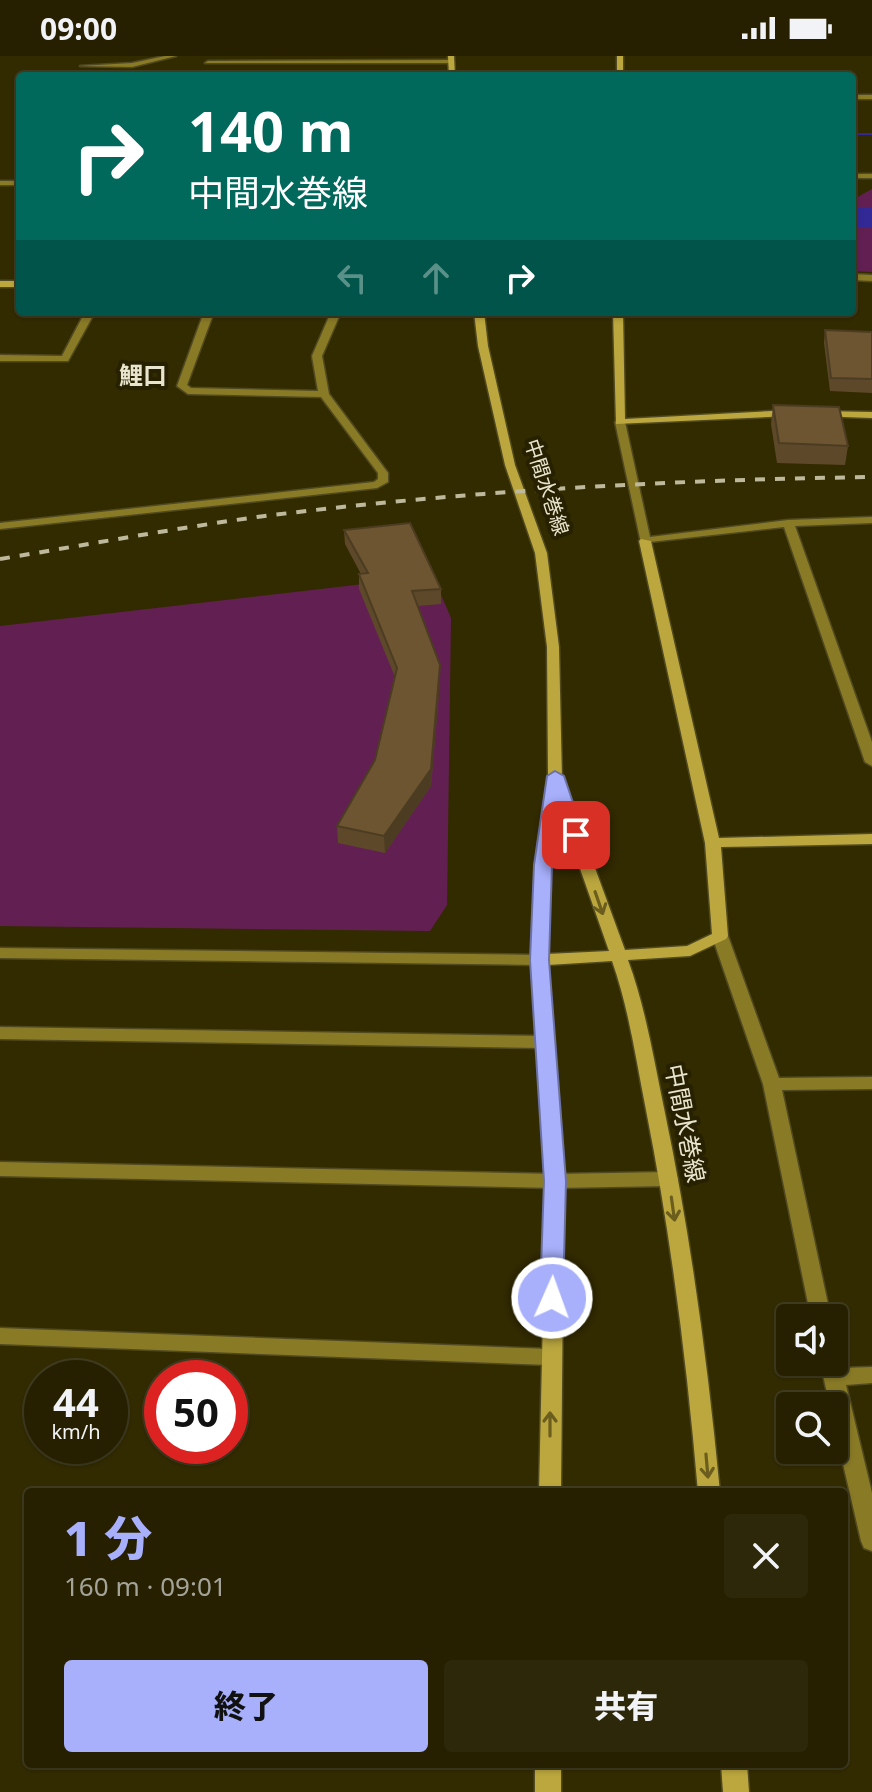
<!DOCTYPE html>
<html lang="ja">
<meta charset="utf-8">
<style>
body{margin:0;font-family:"Noto Sans","Noto Sans JP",sans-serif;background:#2e280a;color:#f1f3f6;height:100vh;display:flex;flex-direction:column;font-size:30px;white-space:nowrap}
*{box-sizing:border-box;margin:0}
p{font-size:26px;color:#a4a399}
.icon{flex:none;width:44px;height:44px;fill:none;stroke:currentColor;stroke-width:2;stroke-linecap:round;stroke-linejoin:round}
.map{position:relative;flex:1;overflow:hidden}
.sheet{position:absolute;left:24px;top:1432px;width:824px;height:280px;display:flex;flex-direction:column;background:#262000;border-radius:8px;box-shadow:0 2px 6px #0004,0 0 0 2px #423e22}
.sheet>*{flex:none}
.hud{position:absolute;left:16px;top:16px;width:840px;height:244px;border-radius:8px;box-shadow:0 2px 6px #0004,0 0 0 2px #423e22;background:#00695c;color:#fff;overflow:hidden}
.fabs{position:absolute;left:776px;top:1248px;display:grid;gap:16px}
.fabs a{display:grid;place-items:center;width:72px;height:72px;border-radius:8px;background:#262000;box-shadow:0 2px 6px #0004,0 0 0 2px #423e22;font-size:40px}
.speed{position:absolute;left:24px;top:1304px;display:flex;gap:16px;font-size:40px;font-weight:700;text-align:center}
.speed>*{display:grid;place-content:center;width:104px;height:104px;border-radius:50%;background:#262000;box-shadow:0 2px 6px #0004,0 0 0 2px #423e22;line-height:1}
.speed small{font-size:20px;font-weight:400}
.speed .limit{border:12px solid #d22;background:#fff;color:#111}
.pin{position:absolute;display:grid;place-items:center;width:68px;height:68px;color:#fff;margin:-34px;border-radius:16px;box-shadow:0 4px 12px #0006}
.me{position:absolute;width:88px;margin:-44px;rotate:2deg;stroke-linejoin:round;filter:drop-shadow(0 0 6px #0008)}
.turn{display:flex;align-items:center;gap:28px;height:168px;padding:0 40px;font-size:36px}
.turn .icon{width:104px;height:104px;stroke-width:2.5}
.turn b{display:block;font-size:56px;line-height:68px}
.lanes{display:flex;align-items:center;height:76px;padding:0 40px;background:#0003;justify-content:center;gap:40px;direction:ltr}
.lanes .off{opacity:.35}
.round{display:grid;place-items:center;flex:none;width:84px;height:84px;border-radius:8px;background:#2e280a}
.overview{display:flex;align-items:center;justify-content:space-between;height:136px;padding:0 40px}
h1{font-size:48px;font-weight:800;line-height:60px;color:#a8b0fc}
.action{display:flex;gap:16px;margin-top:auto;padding:16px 40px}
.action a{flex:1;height:92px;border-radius:8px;background:#a8b0fc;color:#111;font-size:32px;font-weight:800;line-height:92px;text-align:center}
.action a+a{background:#2e280a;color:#f1f3f6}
.status{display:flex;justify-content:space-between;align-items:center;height:56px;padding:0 40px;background:#262000;direction:ltr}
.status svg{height:22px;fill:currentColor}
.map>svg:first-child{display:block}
.green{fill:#622052}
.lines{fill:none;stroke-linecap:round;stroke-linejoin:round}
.stream{fill:#332996;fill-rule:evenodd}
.river{fill:#332996;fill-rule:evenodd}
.street-casing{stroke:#504921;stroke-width:3}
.secondary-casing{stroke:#504921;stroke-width:3}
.street{fill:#897a26;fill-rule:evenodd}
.secondary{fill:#bba73e;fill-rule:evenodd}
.rail{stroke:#beb89d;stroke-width:4;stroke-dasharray:10 10;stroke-linecap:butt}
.wall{fill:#5d4929}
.shaded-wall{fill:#4c3c22}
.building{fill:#6c5530;stroke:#4c3c22;stroke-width:2}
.oneway{stroke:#6a5d1d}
.route{fill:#a8b0fc;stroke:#6d72a4;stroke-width:2}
.labels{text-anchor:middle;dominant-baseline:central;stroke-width:8;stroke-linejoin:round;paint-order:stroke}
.far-street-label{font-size:20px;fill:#e9e4ce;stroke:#272102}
.far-quarter-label{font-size:24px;font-weight:bold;fill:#e9e4ce;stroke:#272102}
.street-label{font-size:24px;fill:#e9e4ce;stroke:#272102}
</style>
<div class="status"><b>09:00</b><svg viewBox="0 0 49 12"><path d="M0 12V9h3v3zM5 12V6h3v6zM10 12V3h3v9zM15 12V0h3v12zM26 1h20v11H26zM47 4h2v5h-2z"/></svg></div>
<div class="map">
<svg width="872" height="1736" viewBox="0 0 872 1736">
<rect width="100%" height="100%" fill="#332b00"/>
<g class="green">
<polygon points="872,133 872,216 852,215 852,144"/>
<polygon points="433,520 451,562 447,849 430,875 0,870 0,570"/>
</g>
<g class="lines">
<rect class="stream" x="852" y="77" width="20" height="2"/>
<rect class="river" x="852" y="152" width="20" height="20"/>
<defs>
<g id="street">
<polygon points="165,0 176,0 132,11 80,10 132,7"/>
<polygon points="452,4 454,7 205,7 208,5"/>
<rect x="852" y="39" width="20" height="4"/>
<rect x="852" y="118" width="20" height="4"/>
<rect x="0" y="125" width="20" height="4"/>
<polygon points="852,218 872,219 872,225 852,224"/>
<polygon points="85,256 95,256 68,305 0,305 0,299 62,300"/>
<polygon points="204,256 214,256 187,329 191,332 318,335 312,300 331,256 341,256 322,300 329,338 388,417 388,426 377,432 0,473 0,467 374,426 378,423 378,417 321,341 188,338 177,330"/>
<polygon points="620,363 625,366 650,481 788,464 872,461 872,467 795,470 872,686 872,710 865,706 784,471 641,487 615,366"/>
<polygon points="720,875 728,880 779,1022 872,1021 872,1033 782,1034 831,1262 811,1262 763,1028 712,880"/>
<polygon points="0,892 539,899 547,904 539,909 0,902"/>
<polygon points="0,971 544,980 553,986 544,992 0,983"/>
<polygon points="0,1106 555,1118 669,1116 676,1118 678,1123 676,1128 669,1130 555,1132 0,1120"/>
<polygon points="0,1272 550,1293 557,1295 560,1301 557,1307 550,1309 0,1288"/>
<polygon points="834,1299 837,1300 842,1312 872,1311 872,1327 846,1329 872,1437 872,1495 864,1492 861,1485 834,1369 834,1350 830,1350 820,1306 834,1306"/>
</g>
<g id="secondary">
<polygon points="448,0 454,0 455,20 449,20"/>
<rect x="617" y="0" width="6" height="20"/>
<rect x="0" y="225" width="20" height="6"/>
<path d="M474,256H484L488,290L515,409L547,497L559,591L562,722L625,894L687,890L712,878L705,787L639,485L641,483L651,485L719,782L872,778V788L721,791L728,880L726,883L690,900L628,904C646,953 654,1005 665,1057C691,1182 708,1309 720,1436H698C687,1308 671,1180 646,1054C636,1004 629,953 612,905L548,909L564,1125L561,1436H539L546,1125L531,904L535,809L548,720L547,591L535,497L505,409L478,290ZM558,750L609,895L547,898L551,809Z"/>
<polygon points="613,256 623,256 625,363 792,354 797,357 792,360 616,368"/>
<polygon points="819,355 872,356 872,362 815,360 815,356"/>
<rect x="535" y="1708" width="26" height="28"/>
<polygon points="721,1708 747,1708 749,1736 723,1736"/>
</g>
</defs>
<use href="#street" class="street-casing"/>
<use href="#secondary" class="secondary-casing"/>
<use href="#street" class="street"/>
<use href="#secondary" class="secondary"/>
<path class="rail" d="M0,503C85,489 171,473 257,461C461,435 666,424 872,421"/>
</g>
<g class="wall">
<polygon points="825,274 872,276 872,337 830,335 824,287"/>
<polygon points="773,349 848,390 845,409 777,407 771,368"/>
<polygon points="344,474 441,533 441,548 418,550 440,625 431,730 385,797 338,787 337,770 375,704 395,621 359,533 359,518 361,518 345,488"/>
</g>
<polygon class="shaded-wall" points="440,609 440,625 431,730 385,797 384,780"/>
<g class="building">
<polygon points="825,274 872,276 872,323 831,322"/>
<polygon points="773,349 839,351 848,390 779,387"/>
<polygon points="410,467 441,533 412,535 440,609 431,713 384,780 337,770 375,704 397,612 359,518 368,517 344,474"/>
</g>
<defs><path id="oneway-shaft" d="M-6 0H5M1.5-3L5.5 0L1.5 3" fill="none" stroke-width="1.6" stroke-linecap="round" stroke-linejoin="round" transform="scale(2)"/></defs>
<g class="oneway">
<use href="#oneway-shaft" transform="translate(599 847) rotate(71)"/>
<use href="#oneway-shaft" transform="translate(673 1153) rotate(82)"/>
<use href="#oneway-shaft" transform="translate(550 1368) rotate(-90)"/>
<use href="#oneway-shaft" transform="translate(707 1410) rotate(85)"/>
</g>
<polygon class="route" points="555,715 564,720 584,779 576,784 570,783 559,755 552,809 549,904 566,1125 563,1242 560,1248 552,1251 543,1248 540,1242 544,1125 530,904 534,809 547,720"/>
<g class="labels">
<g class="far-street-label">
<text transform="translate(547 431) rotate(72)">中間水巻線</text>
</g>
<g class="far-quarter-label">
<text x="143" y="318">鯉口</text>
</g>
<g class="street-label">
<text transform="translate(686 1067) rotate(79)">中間水巻線</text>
</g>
</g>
</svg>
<div class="fabs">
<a><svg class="icon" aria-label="sound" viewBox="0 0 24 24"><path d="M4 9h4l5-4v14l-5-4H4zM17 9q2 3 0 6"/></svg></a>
<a><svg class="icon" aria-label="search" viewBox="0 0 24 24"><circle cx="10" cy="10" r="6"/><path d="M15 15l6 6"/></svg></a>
</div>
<div class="speed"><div>44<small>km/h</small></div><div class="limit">50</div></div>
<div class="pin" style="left:576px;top:779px;background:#d93025"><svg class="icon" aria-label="arrive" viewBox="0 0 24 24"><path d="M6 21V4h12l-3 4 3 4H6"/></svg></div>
<svg class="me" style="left:552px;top:1242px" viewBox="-20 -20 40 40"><circle r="17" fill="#a8b0fc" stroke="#fff" stroke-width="3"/><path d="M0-11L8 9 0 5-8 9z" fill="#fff"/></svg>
<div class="hud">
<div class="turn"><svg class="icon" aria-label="right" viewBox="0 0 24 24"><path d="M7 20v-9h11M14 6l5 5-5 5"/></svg><div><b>140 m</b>中間水巻線</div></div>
<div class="lanes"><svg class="icon off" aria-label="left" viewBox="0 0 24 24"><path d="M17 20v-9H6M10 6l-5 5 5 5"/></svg><svg class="icon off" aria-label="ahead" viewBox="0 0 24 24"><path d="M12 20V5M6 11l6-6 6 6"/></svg><svg class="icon" aria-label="right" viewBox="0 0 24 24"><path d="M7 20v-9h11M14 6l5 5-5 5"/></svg></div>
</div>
<section class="sheet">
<div class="overview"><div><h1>1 分</h1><p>160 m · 09:01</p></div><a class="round"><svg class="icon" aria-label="close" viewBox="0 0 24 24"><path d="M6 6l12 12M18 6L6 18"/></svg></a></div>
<div class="action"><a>終了</a><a>共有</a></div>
</section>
</div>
